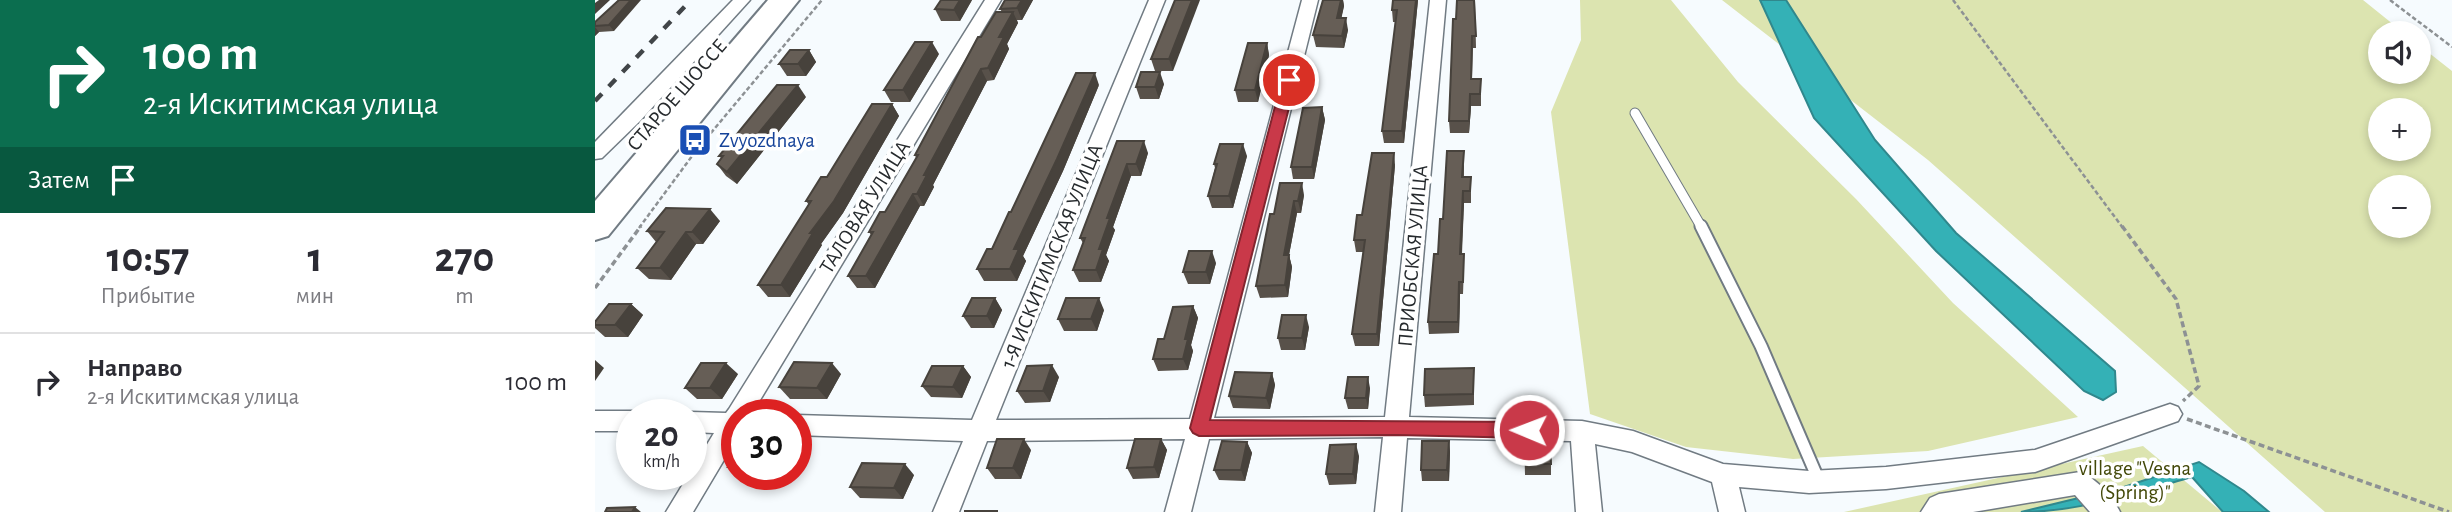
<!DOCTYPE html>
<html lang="ru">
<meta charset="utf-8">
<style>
body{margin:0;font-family:"Alegreya Sans",sans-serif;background:#f2f2f3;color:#2b2b33;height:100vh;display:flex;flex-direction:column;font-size:26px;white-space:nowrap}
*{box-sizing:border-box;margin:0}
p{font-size:23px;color:#7c7c81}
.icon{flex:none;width:38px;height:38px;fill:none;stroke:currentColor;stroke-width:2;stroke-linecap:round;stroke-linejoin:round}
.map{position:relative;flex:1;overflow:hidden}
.details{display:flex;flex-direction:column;background:#fff;width:595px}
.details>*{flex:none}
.guide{background:#0b6e4f;color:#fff;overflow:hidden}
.fabs{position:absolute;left:1773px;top:21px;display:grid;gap:14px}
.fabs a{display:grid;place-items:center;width:63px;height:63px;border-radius:50%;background:#fff;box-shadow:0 4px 10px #0003;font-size:35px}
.speed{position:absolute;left:21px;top:399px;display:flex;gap:14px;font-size:35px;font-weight:700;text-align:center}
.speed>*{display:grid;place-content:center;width:91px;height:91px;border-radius:50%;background:#fff;box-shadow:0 4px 10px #0003;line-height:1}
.speed small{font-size:18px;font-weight:400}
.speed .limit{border:10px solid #d22;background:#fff;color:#111}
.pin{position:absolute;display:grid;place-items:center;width:60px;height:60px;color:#fff;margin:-30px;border:4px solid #fff;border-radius:50%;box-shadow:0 2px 7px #0007}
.me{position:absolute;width:77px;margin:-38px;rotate:271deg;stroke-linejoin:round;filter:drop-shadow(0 0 5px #0008)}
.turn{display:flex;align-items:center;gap:24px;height:147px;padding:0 28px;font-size:32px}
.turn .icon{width:91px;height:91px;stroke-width:2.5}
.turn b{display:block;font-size:49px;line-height:60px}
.then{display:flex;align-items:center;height:66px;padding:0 28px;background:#0003;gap:14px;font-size:26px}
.eta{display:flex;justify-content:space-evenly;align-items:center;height:119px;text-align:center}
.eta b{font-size:42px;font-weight:700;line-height:49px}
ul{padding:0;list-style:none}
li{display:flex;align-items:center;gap:21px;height:98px;padding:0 28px;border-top:2px solid #e1e1e2}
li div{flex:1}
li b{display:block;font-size:26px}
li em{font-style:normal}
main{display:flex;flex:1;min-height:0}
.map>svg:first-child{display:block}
.green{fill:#dce4b0;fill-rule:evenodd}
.water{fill:#34b1b6;stroke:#30888d;stroke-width:2}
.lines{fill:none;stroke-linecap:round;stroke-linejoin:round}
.lane-far1-casing{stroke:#717b83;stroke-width:11}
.lane-casing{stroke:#717b83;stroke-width:15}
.street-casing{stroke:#717b83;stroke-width:3}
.highway-casing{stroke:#717b83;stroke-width:4}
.path-far1{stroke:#8d9194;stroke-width:2.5;stroke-dasharray:4.5 2.5;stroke-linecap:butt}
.path{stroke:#8d9194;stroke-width:3.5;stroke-dasharray:6 3.5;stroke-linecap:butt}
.lane-far1{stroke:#fff;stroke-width:9}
.lane{stroke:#fff;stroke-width:11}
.street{fill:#fff;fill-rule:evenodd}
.highway{fill:#fff;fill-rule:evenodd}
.rail{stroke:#414548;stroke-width:4.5;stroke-dasharray:10 10;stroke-linecap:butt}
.wall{fill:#58514a}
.shaded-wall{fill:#47423c}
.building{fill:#665e56;stroke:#47423c;stroke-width:2}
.route{fill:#c93949;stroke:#83252f;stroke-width:2}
.labels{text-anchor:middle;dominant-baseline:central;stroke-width:7;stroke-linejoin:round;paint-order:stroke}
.street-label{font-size:21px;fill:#262a2d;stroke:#fff}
.transit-label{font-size:21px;fill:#164399;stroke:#fff;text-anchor:start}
.park-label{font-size:21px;fill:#424808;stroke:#fff}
</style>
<main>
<section class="details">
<div class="guide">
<div class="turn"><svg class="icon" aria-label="right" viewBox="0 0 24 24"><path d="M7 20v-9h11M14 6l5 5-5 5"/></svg><div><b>100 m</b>2-я Искитимская улица</div></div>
<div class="then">Затем<svg class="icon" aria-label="arrive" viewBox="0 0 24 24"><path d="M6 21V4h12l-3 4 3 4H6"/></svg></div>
</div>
<div class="eta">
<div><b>10:57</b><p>Прибытие</p></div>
<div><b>1</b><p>мин</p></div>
<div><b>270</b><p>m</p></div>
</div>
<ul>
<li><svg class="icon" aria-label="right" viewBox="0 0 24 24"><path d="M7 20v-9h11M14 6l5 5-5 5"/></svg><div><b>Направо</b><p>2-я Искитимская улица</p></div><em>100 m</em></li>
</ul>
</section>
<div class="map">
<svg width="1857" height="512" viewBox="0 0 1857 512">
<rect width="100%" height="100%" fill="#f6fbfe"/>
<g class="green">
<polygon points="985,0 1076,0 1143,82 1261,199 1358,303 1483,417 1333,451 1198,459 1091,447 995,414 956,112 986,40"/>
<path d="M1127,0H1768L1809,33H1785V72H1824V45L1857,71V512H1730L1333,160ZM1785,110H1824V149H1785ZM1785,187H1824V226H1785Z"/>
<polygon points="1548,446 1627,512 1249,512"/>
</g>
<g class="water">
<polygon points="1165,0 1191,0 1280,140 1361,233 1520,371 1521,392 1508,400 1489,391 1341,251 1219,118"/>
<path d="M1604,462L1649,491L1674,512H1628L1597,477C1541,493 1484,512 1426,512L1529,487Z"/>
</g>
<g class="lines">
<defs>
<polyline id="lane-far1" points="1040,113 1107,228"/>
<polyline id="lane" points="1106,226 1166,346 1224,481"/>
<g id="street">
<polygon points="138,0 155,0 45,121 7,158 0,159 0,142"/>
<polygon points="390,0 406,0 156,415 142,415 142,438 98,512 71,512 119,433 96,432 96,415 88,415 96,412 131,413 134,409"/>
<polygon points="554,0 570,0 401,420 595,419 707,0 723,0 619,418 790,417 835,0 851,0 814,417 987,421 1038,431 1128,464 1214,471 1291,467 1440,450 1575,404 1583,407 1587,414 1583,421 1440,472 1291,489 1214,493 1144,487 1150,512 1124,512 1117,482 1037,452 1000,444 1007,512 981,512 976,441 812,438 806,512 780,512 788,437 614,439 596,512 570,512 590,439 392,441 364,512 338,512 368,441 201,435 201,415 377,420"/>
<polygon points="0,411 37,411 46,415 37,415 37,431 0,431"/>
<path d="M1485,472C1501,478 1518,497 1525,512H1495L1480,495L1378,512H1326L1335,498L1344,494Z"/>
</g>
<polygon id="highway" points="173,0 204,0 13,236 0,240 0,201"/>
</defs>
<use href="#lane-far1" class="lane-far1-casing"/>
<use href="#lane" class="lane-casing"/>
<use href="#street" class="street-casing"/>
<use href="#highway" class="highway-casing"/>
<g class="path-far1">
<polyline points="1358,0 1528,228"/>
<polyline points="1795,0 1857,47"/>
<polyline points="44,228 100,152 227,0"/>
</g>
<g class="path">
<polyline points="1527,226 1581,299 1604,386 1588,401"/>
<polyline points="0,288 46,226"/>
<polyline points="1592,419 1854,512"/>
</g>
<use href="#lane-far1" class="lane-far1"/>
<use href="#lane" class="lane"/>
<use href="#street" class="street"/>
<use href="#highway" class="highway"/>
<polyline class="rail" points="0,101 96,0"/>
</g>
<g class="wall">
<polygon points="24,0 19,31 4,32 0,36 0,26"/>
<polygon points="377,0 365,21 346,21 340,9"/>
<polygon points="410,0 438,0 427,20 422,20 423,23 412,44 414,49 399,80 392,81 338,185 339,187 329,206 325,206 280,288 262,288 253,276 276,235 274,232 290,212 321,158 320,155 386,37 407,12 405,9"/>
<polygon points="580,0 578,71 560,71 556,59"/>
<polygon points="728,0 748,0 749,6 746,18 753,30 749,48 721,47 718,35"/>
<polygon points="798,0 823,0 809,143 789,143 787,131 801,22 798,22 797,10"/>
<polygon points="880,0 881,48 878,48 877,79 886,79 886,106 876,106 874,133 855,133 854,121"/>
<polygon points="672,43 674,55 663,102 643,102 640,90"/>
<polygon points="214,50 221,62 211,76 192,76 184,64"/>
<polygon points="344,54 315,102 296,102 289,90"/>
<polygon points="569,84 564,99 545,99 541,87"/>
<polygon points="504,85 468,171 428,256 431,261 422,281 389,281 382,269 397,249 416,212"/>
<polygon points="211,97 142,184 131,176 122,164 126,158 124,156"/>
<polygon points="297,104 304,116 248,213 226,244 227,245 195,297 173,297 163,285 214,205 211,201"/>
<polygon points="727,107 730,120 719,179 698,179 696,167"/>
<polygon points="522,141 553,153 546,176 536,176 518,227 520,230 511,255 514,261 506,282 484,282 478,270 488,243 485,238"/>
<polygon points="652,156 638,208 617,208 613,196 620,168 619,164"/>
<polygon points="869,163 869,177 876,177 876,203 869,203 867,254 869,266 868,294 865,294 864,333 834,334 833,322 848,219"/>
<polygon points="800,165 784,346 760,346 757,334 768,252 761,252 759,240 767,215"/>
<polygon points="709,195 706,213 702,213 694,255 697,267 693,297 665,298 661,286 679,214"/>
<polygon points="125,221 108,244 101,244 76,280 54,279 42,268 61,242 52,231"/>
<polygon points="621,263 615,284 593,284 588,272"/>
<polygon points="400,298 407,310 399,328 376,328 368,316"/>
<polygon points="36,304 48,315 33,337 10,337 0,328 0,322"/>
<polygon points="598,306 603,318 596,345 598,351 593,370 563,371 558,359 569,339"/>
<polygon points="509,310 502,331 469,331 463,319"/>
<polygon points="714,327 710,350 686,350 683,338"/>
<polygon points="368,366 376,377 367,398 336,397 327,386"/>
<polygon points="677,373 680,385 675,409 638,408 634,396"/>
<polygon points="143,374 127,399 102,399 90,388"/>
<polygon points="246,374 232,399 195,399 184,387"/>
<polygon points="464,377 455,402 430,403 422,391"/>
<polygon points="879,379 879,405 830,407 829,395"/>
<polygon points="775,388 773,409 753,409 750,398"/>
<polygon points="929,436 956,464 956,475 930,475"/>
<polygon points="566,439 572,450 564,478 538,479 532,468"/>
<polygon points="854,441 855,452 854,481 827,481 826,470"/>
<polygon points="652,442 657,453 650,481 624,480 619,470"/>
<polygon points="436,450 426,479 400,479 392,468"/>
<polygon points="142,452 142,474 177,474 175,478 145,478 133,467"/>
<polygon points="764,456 761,484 734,485 731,474"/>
<polygon points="319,475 308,499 265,498 255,487"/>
</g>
<g class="shaded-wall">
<polygon points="4,0 15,0 0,14 0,3"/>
<polygon points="36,0 46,0 19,31 14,25"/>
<polygon points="365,0 377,0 365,21 359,10"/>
<polygon points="427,0 438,0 427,20 422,8"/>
<polygon points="597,0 605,0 578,71 574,59"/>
<polygon points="746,0 748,0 749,6 744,30 742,18"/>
<polygon points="821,0 823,0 809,143 807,131"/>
<polygon points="418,12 423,23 412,44 414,49 399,80 393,68 404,37"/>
<polygon points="751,18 753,30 749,48 747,36"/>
<polygon points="0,27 4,32 0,36"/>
<polygon points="337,42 344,54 315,102 308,90"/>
<polygon points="672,43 674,55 663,102 660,90"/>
<polygon points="214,50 221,62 211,76 203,64"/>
<polygon points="386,69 392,81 338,185 339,187 329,206 322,194 329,175"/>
<polygon points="565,72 569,84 564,99 560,87"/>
<polygon points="500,73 504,85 468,171 428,256 431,261 422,281 415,269 419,249"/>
<polygon points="203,85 211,97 142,184 132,172"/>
<polygon points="875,94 876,106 874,133 874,121"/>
<polygon points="297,104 304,116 248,213 226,244 227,245 195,297 186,285 215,233"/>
<polygon points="727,107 730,120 719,179 717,167"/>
<polygon points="549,141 553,153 546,176 541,164"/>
<polygon points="648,144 652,156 638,208 634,196"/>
<polygon points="799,153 800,165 784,346 782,334"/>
<polygon points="532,164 536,176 518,227 520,230 511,255 514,261 506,282 501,270 504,249 512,218"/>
<polygon points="707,183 709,195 706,213 703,201"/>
<polygon points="868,191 869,203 866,266 865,254"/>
<polygon points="318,194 325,206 280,288 271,276"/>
<polygon points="699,201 702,213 694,255 697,267 693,297 690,285 689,255"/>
<polygon points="115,209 125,221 108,244 97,232"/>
<polygon points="91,232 101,244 76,280 65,268"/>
<polygon points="617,251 621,263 615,284 611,272"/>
<polygon points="864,282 865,294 864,333 863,322"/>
<polygon points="400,298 407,310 399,328 392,316"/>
<polygon points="504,298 509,310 502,331 496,319"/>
<polygon points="36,304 48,315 33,337 20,325"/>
<polygon points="598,306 603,318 596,345 598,351 593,370 588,359 590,339"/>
<polygon points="711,315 714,327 710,350 707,338"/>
<polygon points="0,360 9,368 0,381"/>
<polygon points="131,363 143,374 127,399 115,388"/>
<polygon points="237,363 246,374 232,399 222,388"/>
<polygon points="457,365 464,377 455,402 448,391"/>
<polygon points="368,366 376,377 367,398 358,387"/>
<polygon points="677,373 680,385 675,409 671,398"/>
<polygon points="773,377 775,388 773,409 771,398"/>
<polygon points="96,431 105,439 96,454"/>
<polygon points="429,439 436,450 426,479 418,468"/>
<polygon points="566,439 572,450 564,478 559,467"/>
<polygon points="854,441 855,452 854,481 852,470"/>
<polygon points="652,442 657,453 650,481 646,470"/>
<polygon points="761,444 764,456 761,484 758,474"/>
<polygon points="310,464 319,475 308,499 299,488"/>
<polygon points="40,507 46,512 37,512"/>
</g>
<g class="building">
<polygon points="24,0 36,0 14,25 0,26 0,22"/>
<polygon points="346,0 365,0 359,10 340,9"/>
<polygon points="410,0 427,0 422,8 405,9"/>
<polygon points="580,0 597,0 574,59 556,59"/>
<polygon points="728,0 746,0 742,18 751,18 747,36 718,35"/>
<polygon points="798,0 821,0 807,131 787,131 802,10 797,10"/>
<polygon points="862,0 879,0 881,36 877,36 876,79 886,79 885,94 875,94 874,121 854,121 858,19 861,19"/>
<polygon points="401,12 418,12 404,37 409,37 393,68 386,69 329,175 332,175 322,194 318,194 271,276 253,276 278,232 274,232 285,212 290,212 323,155 320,155 383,37 386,37"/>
<polygon points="320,42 337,42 308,90 289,90"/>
<polygon points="653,43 672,43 660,90 640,90"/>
<polygon points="195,50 214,50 203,64 184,64"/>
<polygon points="546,72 565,72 560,87 541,87"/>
<polygon points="481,73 500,73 462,159 419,249 424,249 415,269 382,269 392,249 397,249 414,212 416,212"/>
<polygon points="182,85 203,85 132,172 122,164 128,156 124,156"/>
<polygon points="277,104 297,104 239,201 215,233 218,233 186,285 163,285 216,201 211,201 226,177 232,177"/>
<polygon points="727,107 717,167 696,167 708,108"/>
<polygon points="522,141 549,141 541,164 532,164 512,218 515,218 504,249 508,249 501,270 478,270 490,238 485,238"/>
<polygon points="625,144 648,144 634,196 613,196 622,164 619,164"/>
<polygon points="852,151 869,151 867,177 876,177 875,191 868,191 865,254 869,254 868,282 864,282 863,322 833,322 839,254 843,254 845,219 848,219"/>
<polygon points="777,153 799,153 782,334 757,334 770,240 759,240 762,215 767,215"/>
<polygon points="685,183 707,183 703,201 699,201 689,255 694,255 690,285 661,286 675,214 679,214"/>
<polygon points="71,208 115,209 97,232 91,232 65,268 42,268 69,232 52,231"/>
<polygon points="594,251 617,251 611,272 588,272"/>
<polygon points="377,298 400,298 392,316 368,316"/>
<polygon points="471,298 504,298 496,319 463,319"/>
<polygon points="14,304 36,304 20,325 0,325 0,322"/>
<polygon points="598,306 590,339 593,339 588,359 558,359 563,339 569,339 578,307"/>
<polygon points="687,315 711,315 707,338 683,338"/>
<polygon points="199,362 237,363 222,388 184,387"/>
<polygon points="106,363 131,363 115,388 90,388"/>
<polygon points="457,365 448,391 422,391 432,366"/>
<polygon points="337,366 368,366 358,387 327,386"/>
<polygon points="879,368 878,394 829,395 830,369"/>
<polygon points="640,372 677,373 671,398 634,396"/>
<polygon points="753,377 773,377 771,398 750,398"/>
<polygon points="929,436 955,436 956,464 930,464"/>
<polygon points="402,439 429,439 418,468 392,468"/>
<polygon points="540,439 566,439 559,467 532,468"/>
<polygon points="627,441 652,442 646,470 619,470"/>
<polygon points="827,441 854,441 852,470 826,470"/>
<polygon points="761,444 758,474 731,474 735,445"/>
<polygon points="142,452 142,467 133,467"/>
<polygon points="267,463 310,464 299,488 255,487"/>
<polygon points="40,507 37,512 10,512 12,508"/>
<rect x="370" y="511" width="32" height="1"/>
</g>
<polygon class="route" points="694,76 701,80 615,420 934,422 940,425 943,430 940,436 934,438 802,435 604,436 598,433 595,428 687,80"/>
<defs>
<symbol id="bus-square" viewBox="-11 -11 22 22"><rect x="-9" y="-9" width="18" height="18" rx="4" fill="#1a4fb4" stroke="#fff"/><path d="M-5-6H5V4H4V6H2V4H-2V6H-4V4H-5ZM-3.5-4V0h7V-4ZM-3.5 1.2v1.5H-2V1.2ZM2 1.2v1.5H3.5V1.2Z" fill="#fff"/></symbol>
</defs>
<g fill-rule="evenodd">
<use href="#bus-square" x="81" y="121" width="38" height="38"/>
</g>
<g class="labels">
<g class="street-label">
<text transform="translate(82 95) rotate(-49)">СТАРОЕ ШОССЕ</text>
<text transform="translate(270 207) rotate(-58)">ТАЛОВАЯ УЛИЦА</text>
<text transform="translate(457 256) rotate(-68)">1-Я ИСКИТИМСКАЯ УЛИЦА</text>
<text transform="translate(818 256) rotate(-85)">ПРИОБСКАЯ УЛИЦА</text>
</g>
<g class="transit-label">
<text x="124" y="140">Zvyozdnaya</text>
</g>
<g class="park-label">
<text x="1540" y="468">village "Vesna<tspan x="1540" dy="24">(Spring)"</tspan></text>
</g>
</g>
</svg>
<div class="fabs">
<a><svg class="icon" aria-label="sound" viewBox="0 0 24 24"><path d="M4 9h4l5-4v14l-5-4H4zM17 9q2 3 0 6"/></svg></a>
<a>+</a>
<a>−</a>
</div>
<div class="speed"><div>20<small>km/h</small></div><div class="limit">30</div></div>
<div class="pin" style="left:694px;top:80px;background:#d93025"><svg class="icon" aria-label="arrive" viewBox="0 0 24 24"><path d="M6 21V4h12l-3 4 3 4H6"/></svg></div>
<svg class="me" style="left:934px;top:430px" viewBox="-20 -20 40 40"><circle r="17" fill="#c93949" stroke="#fff" stroke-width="3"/><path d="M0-11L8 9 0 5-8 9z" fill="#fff"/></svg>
</div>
</main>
